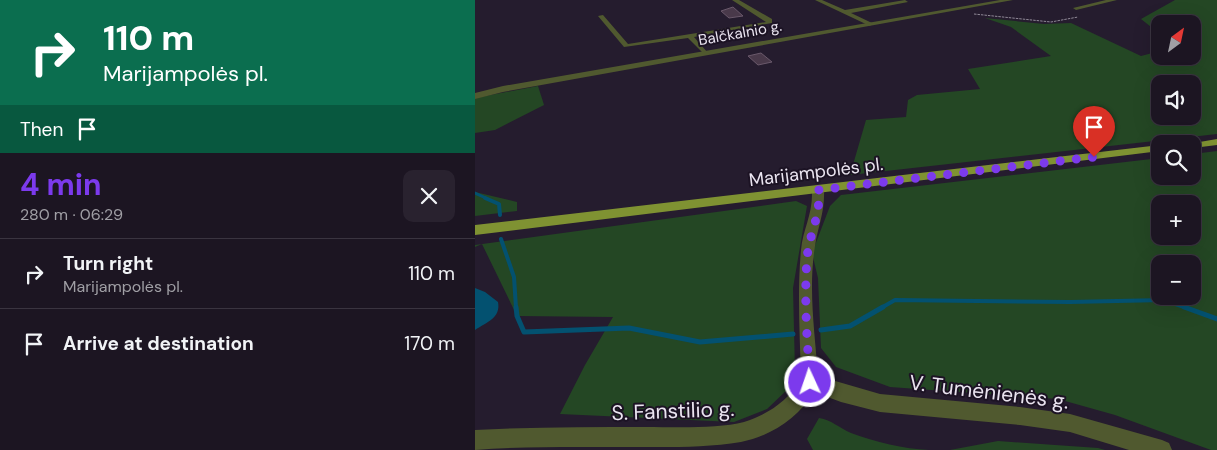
<!DOCTYPE html>
<meta charset="utf-8">
<style>
body{margin:0;font-family:"DM Sans",sans-serif;background:#29222f;color:#f1f3f6;height:100vh;display:flex;flex-direction:column;font-size:19px;white-space:nowrap}
*{box-sizing:border-box;margin:0}
p{font-size:16px;color:#a09fa5}
.icon{flex:none;width:28px;height:28px;fill:none;stroke:currentColor;stroke-width:2;stroke-linecap:round;stroke-linejoin:round}
.map{position:relative;flex:1;overflow:hidden}
.sheet{display:flex;flex-direction:column;background:#1c1522;width:475px}
.sheet>*{flex:none}
.top-card{background:#0b6e4f;color:#fff;overflow:hidden}
.needle{width:32px;rotate:33deg}
.controls{position:absolute;left:676px;top:15px;display:grid;gap:10px}
.controls a{display:grid;place-items:center;width:50px;height:50px;border-radius:10px;background:#1c1522;box-shadow:0 5px 20px #0002,0 0 0 1px #3a3440;font-size:25px}
.pin{position:absolute;display:grid;place-items:center;width:42px;height:42px;color:#fff;margin:-51px -21px;border-radius:50% 50% 50% 0;rotate:-45deg;box-shadow:0 0 5px #0007}
.pin .icon{rotate:45deg}
.me{position:absolute;width:55px;margin:-28px;rotate:357deg;stroke-linejoin:round;filter:drop-shadow(0 0 4px #0008)}
.turn{display:flex;align-items:center;gap:18px;height:105px;padding:0 20px;font-size:22px}
.turn .icon{width:65px;height:65px;stroke-width:2.5}
.turn b{display:block;font-size:35px;line-height:42px}
.then{display:flex;align-items:center;height:48px;padding:0 20px;background:#0003;gap:10px;font-size:19px}
.round{display:grid;place-items:center;flex:none;width:52px;height:52px;border-radius:10px;background:#29222f}
.head{display:flex;align-items:center;justify-content:space-between;height:85px;padding:0 20px}
h1{font-size:30px;font-weight:700;line-height:38px;color:#7c3aed}
ul{padding:0;list-style:none}
li{display:flex;align-items:center;gap:15px;height:70px;padding:0 20px;border-top:1px solid #3a3440}
li div{flex:1}
li b{display:block;font-size:19px}
li em{font-style:normal}
main{display:flex;flex:1;min-height:0}
.map>svg:first-child{display:block}
.green{fill:#244724;fill-rule:evenodd}
.water{fill:#035170}
.lines{fill:none;stroke-linecap:round;stroke-linejoin:round}
.stream-far2{stroke:#035170;stroke-width:3}
.stream-far1{stroke:#035170;stroke-width:4}
.stream{stroke:#035170;stroke-width:5}
.building{fill:#49394a;stroke:#6a596b}
.path{stroke:#908997;stroke-width:1;stroke-dasharray:2.5 1;stroke-linecap:butt}
.minor{fill:#50592f;fill-rule:evenodd}
.tertiary{fill:#50592f;fill-rule:evenodd}
.primary{fill:#7f9232;fill-rule:evenodd}
.route{stroke:#7c3aed;stroke-width:9;stroke-dasharray:0 16.2}
.labels{text-anchor:middle;dominant-baseline:central;stroke-width:4;stroke-linejoin:round;paint-order:stroke}
.far-street-label{font-size:15px;fill:#eae4f0;stroke:#1c1324}
.street-label{font-size:18px;fill:#eae4f0;stroke:#1c1324}
.near-street-label{font-size:21px;fill:#eae4f0;stroke:#1c1324}
</style>
<main>
<section class="sheet">
<div class="top-card">
<div class="turn"><svg class="icon" aria-label="right" viewBox="0 0 24 24"><path d="M7 20v-9h11M14 6l5 5-5 5"/></svg><div><b>110 m</b>Marijampolės pl.</div></div>
<div class="then">Then<svg class="icon" aria-label="arrive" viewBox="0 0 24 24"><path d="M6 21V4h12l-3 4 3 4H6"/></svg></div>
</div>
<div class="head"><div><h1>4 min</h1><p>280 m · 06:29</p></div><a class="round"><svg class="icon" aria-label="close" viewBox="0 0 24 24"><path d="M6 6l12 12M18 6L6 18"/></svg></a></div>
<ul>
<li><svg class="icon" aria-label="right" viewBox="0 0 24 24"><path d="M7 20v-9h11M14 6l5 5-5 5"/></svg><div><b>Turn right</b><p>Marijampolės pl.</p></div><em>110 m</em></li>
<li><svg class="icon" aria-label="arrive" viewBox="0 0 24 24"><path d="M6 21V4h12l-3 4 3 4H6"/></svg><div><b>Arrive at destination</b></div><em>170 m</em></li>
</ul>
</section>
<div class="map">
<svg width="742" height="450" viewBox="0 0 742 450">
<rect width="100%" height="100%" fill="#251c2e"/>
<g class="green">
<path d="M700,0H742V134L375,175L391,120L431,117L433,100L442,95L505,89L493,69L576,56L536,27L510,18L569,24L596,23L666,56L685,51V56H718V24H685V34L666,19ZM685,84H718V116H685Z"/>
<polygon points="63,86 69,105 20,130 0,133 0,98"/>
<path d="M742,151V450H736L640,415L583,399L415,387L361,367L346,348L343,278L337,253L355,206L366,195L685,158V176H718V154ZM685,204H718V236H685ZM685,264H718V296H685Z"/>
<polygon points="0,192 42,202 42,211 0,216"/>
<polygon points="321,201 332,206 318,288 320,372 313,389 292,409 259,422 85,414 110,365 138,317 42,316 7,244 0,247 0,245"/>
<path d="M344,418C357,420 364,428 376,433C400,442 429,449 454,450H338L332,439Z"/>
<polygon points="523,441 623,448 630,450 475,450"/>
</g>
<path class="water" d="M0,288L10,292L23,302C26,318 12,322 0,330Z"/>
<g class="lines">
<polyline class="stream-far2" points="0,193 13,199"/>
<g class="stream-far1">
<polyline points="10,198 24,204 25,215"/>
<polyline points="26,239 39,277 41,308"/>
<polyline points="406,308 420,300 595,302 689,300 712,308"/>
</g>
<g class="stream">
<polyline points="41,307 42,316 49,332 154,328 225,342 318,334"/>
<polyline points="709,307 742,319"/>
<polyline points="346,330 375,326 408,307"/>
</g>
</g>
<g class="building">
<polygon points="258,7 268,16 254,18 246,11"/>
<polygon points="286,53 297,62 283,65 273,56"/>
</g>
<g class="lines">
<polyline class="path" points="499,14 576,22 603,17"/>
<g class="minor">
<polygon points="257,0 264,0 297,19 297,23 219,37 233,53 230,55 213,38 149,47 123,16 128,15 153,44 291,22"/>
<polygon points="340,0 347,0 370,10 430,0 433,2 376,13 397,23 395,26"/>
<polygon points="631,0 642,0 601,10 598,8"/>
<path d="M343,186L349,190C350,212 343,226 340,246C333,289 340,334 343,376L405,394L545,407L595,414L687,440L694,443L697,450H654L595,432L545,425L405,412L366,402L339,392C323,418 296,436 266,442C230,448 192,447 156,447C104,447 52,446 0,450V430C57,427 114,427 171,427C199,427 243,429 269,422C294,414 312,401 326,380C325,336 322,293 326,250C328,228 338,215 337,190Z"/>
</g>
<polygon class="tertiary" points="525,0 538,0 28,92 0,99 0,93 28,86"/>
<g class="primary">
<polygon points="742,139 742,145 718,148 718,144 713,144"/>
<polygon points="685,145 685,151 0,235 0,225"/>
</g>
</g>
<g class="lines">
<path class="route" d="M335,382C332,340 329,299 332,258C334,234 347,213 343,190L619,157"/>
</g>
<g class="labels">
<g class="far-street-label">
<text transform="translate(265 33) rotate(-10)">Balčkalnio g.</text>
</g>
<g class="street-label">
<text transform="translate(341 172) rotate(-7)">Marijampolės pl.</text>
</g>
<g class="near-street-label">
<text transform="translate(514 392) rotate(7)">V. Tumėnienės g.</text>
<text transform="translate(198 411) rotate(-2)">S. Fanstilio g.</text>
</g>
</g>
</svg>
<div class="controls">
<a><svg class="needle" viewBox="-14 -14 28 28"><path d="M0-13l5 13h-10z" fill="#e53935"/><path d="M0 13l5-13h-10z" fill="#a09fa5"/></svg></a>
<a><svg class="icon" aria-label="sound" viewBox="0 0 24 24"><path d="M4 9h4l5-4v14l-5-4H4zM17 9q2 3 0 6"/></svg></a>
<a><svg class="icon" aria-label="search" viewBox="0 0 24 24"><circle cx="10" cy="10" r="6"/><path d="M15 15l6 6"/></svg></a>
<a>+</a>
<a>−</a>
</div>
<div class="pin" style="left:619px;top:157px;background:#d93025"><svg class="icon" aria-label="arrive" viewBox="0 0 24 24"><path d="M6 21V4h12l-3 4 3 4H6"/></svg></div>
<svg class="me" style="left:335px;top:382px" viewBox="-20 -20 40 40"><circle r="17" fill="#7c3aed" stroke="#fff" stroke-width="3"/><path d="M0-11L8 9 0 5-8 9z" fill="#fff"/></svg>
</div>
</main>
